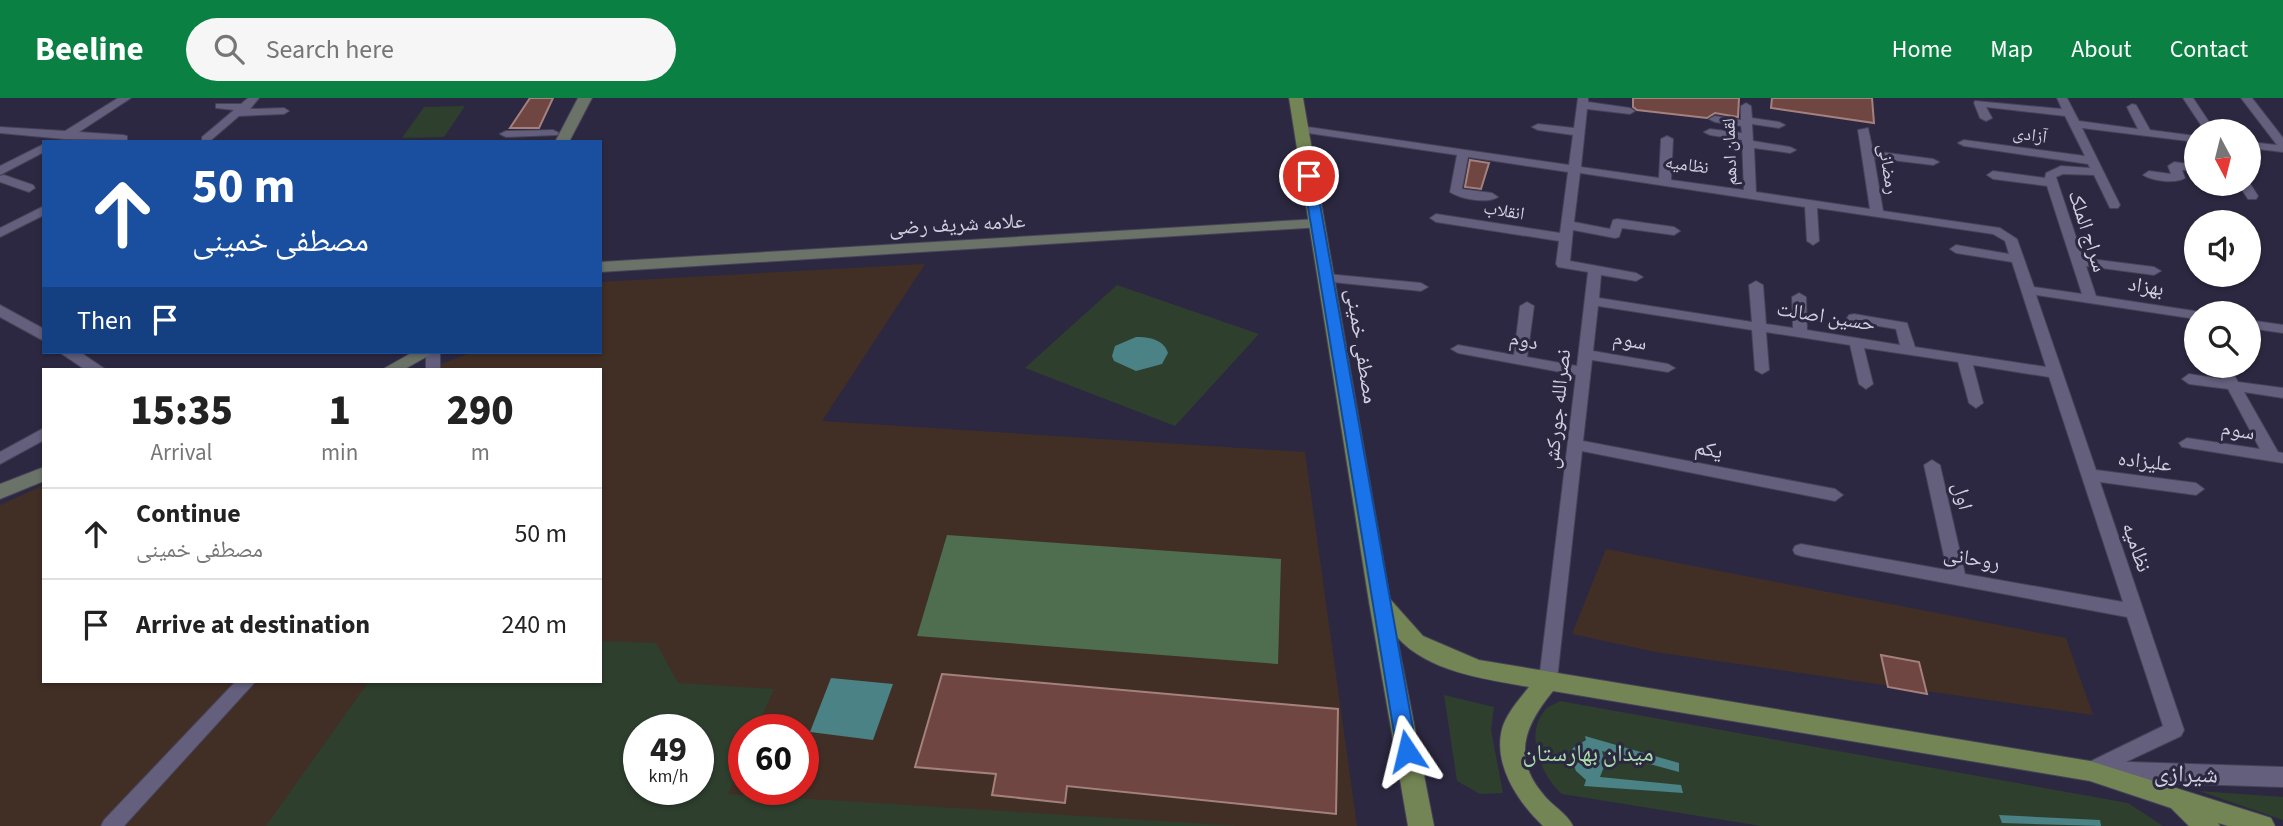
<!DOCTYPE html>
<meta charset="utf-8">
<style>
body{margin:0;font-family:"Source Sans 3","Noto Naskh Arabic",sans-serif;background:#f6f6f6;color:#222;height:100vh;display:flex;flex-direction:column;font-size:26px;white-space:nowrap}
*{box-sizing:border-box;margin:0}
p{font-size:23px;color:#767676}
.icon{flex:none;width:38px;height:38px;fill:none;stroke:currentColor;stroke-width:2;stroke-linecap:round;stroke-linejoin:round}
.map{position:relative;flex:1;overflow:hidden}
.side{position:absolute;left:42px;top:270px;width:560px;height:315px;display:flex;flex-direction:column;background:#fff;border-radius:0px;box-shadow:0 2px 5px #0004}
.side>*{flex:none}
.hud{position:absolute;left:42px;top:42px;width:560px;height:214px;border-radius:0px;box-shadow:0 2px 5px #0004;background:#1a4fa0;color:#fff;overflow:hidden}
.needle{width:46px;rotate:173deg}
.fabs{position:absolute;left:2184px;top:21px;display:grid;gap:14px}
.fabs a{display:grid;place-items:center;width:77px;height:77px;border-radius:50%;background:#fff;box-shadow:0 2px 5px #0004;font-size:35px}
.speed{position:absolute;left:623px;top:616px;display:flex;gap:14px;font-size:35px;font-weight:700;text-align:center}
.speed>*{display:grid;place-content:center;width:91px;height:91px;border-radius:50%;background:#fff;box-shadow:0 2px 5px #0004;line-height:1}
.speed small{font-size:18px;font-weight:400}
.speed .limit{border:10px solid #d22;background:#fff;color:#111}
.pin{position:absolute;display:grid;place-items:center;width:60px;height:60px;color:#fff;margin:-30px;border:4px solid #fff;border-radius:50%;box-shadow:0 2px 7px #0007}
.me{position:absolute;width:77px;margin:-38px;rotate:350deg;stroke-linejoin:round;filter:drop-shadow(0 0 5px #0008)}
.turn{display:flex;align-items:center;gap:24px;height:147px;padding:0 35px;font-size:32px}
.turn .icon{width:91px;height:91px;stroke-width:2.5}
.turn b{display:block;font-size:49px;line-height:60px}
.then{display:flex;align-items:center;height:66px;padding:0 35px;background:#0003;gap:14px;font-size:26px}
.eta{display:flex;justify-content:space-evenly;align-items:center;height:119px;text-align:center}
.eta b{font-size:42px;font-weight:800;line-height:49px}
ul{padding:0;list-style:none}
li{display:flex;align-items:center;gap:21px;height:91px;padding:0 35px;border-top:2px solid #e0e0e0}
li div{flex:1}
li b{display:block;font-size:26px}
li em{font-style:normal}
header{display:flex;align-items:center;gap:42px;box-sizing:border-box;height:98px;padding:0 35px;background:#0b8043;color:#fff}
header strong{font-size:33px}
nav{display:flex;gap:38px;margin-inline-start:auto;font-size:24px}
.search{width:490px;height:63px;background:#f6f6f6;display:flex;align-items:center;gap:18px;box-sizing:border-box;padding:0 24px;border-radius:38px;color:#767676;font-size:26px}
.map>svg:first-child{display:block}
.commercial{fill:#412f26;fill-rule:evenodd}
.green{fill:#2e3f2e;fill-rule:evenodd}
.forest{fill:#4f6d4f}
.water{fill:#4a8285}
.building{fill:#704642;stroke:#a5817d;stroke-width:2}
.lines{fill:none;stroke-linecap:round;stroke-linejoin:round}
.minor-casing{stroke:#464257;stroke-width:2}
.tertiary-casing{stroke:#464257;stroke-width:2}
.secondary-casing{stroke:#464257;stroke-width:2}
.primary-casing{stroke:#464257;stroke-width:2}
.minor{fill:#635f7c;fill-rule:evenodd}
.tertiary{fill:#635f7c;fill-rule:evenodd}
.secondary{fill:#6b7268;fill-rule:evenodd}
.primary{fill:#738554;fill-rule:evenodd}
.route{fill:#1a73e8;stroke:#114b97;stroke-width:2}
.labels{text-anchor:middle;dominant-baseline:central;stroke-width:6;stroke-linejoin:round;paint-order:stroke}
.far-street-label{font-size:18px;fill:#d1d0e0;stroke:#2c2841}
.street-label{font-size:21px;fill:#d1d0e0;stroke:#2c2841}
.near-park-label{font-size:24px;fill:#a9dda9;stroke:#2c2841}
.near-street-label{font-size:24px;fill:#d1d0e0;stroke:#2c2841}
</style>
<header>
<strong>Beeline</strong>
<div class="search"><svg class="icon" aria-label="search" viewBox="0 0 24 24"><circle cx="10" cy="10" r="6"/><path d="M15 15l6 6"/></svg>Search here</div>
<nav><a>Home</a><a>Map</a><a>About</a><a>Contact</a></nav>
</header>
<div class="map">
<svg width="2283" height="728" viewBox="0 0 2283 728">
<rect width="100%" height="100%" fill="#2c2841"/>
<g class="commercial">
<path d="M925,166L822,323L1305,354L1357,728H0V407L44,387V583H600V271H429L472,254H600V184ZM639,632H698V691H639ZM744,632H803V691H744Z"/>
<polygon points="1606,451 2066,540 2093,617 1655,554 1572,536"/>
</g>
<g class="green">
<polygon points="465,8 444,39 402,40 424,9"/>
<polygon points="1117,187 1259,236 1175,328 1025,270"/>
<path d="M600,543L656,545L678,585L774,591L756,632H744V659L728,696L1241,728H266L369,583H600ZM639,632H698V691H639Z"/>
<polygon points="1444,597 1494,609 1491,632 1503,695 1480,696 1457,683"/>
<path d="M1560,603L2128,705L2163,728H1761L1562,696C1541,678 1524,636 1545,612C1548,608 1556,606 1560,603Z"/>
<polygon points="2199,693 2283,699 2283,722"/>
</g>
<polygon class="forest" points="947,437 1281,461 1278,566 917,538"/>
<g class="water">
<path d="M1136,239C1149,239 1163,241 1168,255L1162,266L1136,273L1114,263L1112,258L1115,248Z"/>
<polygon points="831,580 893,586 873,642 810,634"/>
<polygon points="1585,638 1679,665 1679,674 1602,653 1605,666 1600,679 1681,687 1683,695 1584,688 1586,682 1576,673 1570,657 1573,650 1586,642"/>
<polygon points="1999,717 2100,722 2101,728 2002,725"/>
</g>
<g class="building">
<polygon points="530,0 553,0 539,30 510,30"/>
<polygon points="1633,0 1739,0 1738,19 1715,15 1707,20 1637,12 1633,9"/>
<polygon points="1772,0 1872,0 1874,25 1771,10"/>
<polygon points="1470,62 1489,65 1481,91 1465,89"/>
<polygon points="1881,557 1919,564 1927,596 1888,589"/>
<polygon points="942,576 1338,611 1336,716 1067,688 1065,705 992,697 996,676 915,669"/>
</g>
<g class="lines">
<defs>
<g id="minor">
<polygon points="118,0 131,0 79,34 123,37 127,38 127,42 64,41 0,35 0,29 65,33"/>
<polygon points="248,0 259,0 250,11 284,10 289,13 284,16 239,18 210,43 202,43 202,39 234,12 216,10 216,6 241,6"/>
<path d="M1578,0H1588V4L1630,10L1635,13L1630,16L1587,11L1581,69L1659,80L1661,41L1667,38L1673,41L1671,82L1744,92L1742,42L1710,37L1704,34L1710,31L1742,35L1741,28L1715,24L1709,21L1715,18L1741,22V8L1746,5L1751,8L1752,20L1779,24L1785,27L1779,30L1752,26L1753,43L1790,49L1796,52L1790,55L1754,50L1756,94L1870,111L1858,32L1868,30L1873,53L1933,61L1939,64L1933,67L1874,60L1883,113L2000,130L2017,141L2034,189L2082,196L2047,88L1993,81L1987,77L1993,73L2045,80L2046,75L2061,68L2090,70L2088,66L1964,48L1958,45L1964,42L2085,58L2065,18L1986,9L1992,20L1986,23L1980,20L1974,5L1975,3L2062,11L2057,0H2067L2079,23L2138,31L2127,9L2132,6L2136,7L2150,32L2196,38V44L2082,30L2120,107L2118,110H2110L2094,77L2063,76L2056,79L2083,160L2154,169L2161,173L2154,177L2086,168L2096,198L2201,214L2196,215V221L2036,197L2096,372L2196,385L2204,391L2196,397L2100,384L2184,632L2181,638L2092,680L2085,678L2082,672L2085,666L2163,628L2127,519L1801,458L1795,456L1793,452L1795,448L1801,446L1947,472L1924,367L1932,362L1940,367L1965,476L2123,504L2049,279L1973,267L1983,305L1976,310L1969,305L1958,264L1864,250L1873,286L1866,291L1859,286L1850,247L1766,234L1769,272L1762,276L1755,272L1752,232L1598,208L1593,253L1668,266L1675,270L1668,274L1592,262L1583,343L1835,391L1843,397L1835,403L1582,353L1557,582L1555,587L1548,589L1541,587L1539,582L1576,277L1458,255L1451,251L1458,247L1514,257L1520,208L1527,204L1534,208L1527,259L1577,268L1588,174L1558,169L1556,166L1559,143L1436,124L1430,120L1436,116L1560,135L1568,74L1468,59L1462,91L1492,95L1498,99C1488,106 1460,101 1450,94L1457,57L1301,34L1295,31L1301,28L1569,67L1573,37L1538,32L1532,29L1538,26L1574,30ZM1580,75L1805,109L1807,143L1813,147L1819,143L1817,110L1993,136L2005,143L2009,156L1956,147L1950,151L1956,155L2012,164L2046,269L1915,249L1907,225L1854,216L1849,217L1847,220L1849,223L1896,231L1900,247L1807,232L1806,199L1799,195L1792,199L1793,230L1766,226L1763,187L1756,183L1749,187L1752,224L1599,200L1601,177L1636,183L1643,179L1636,175L1570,163L1573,132L1615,140L1619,139L1622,130L1674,137L1680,133L1674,129L1617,121L1613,122L1610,131L1574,124Z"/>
<polygon points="2183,0 2193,0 2215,33 2205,33"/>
<polygon points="2241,0 2252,0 2283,40 2283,54 2249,50 2249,44 2277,47"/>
<polygon points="553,32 559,35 557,37 506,39 500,36 506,33"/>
<polygon points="44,46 44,54 0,77 0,68"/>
<path d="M2174,64L2196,67V73L2182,72L2185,80C2176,86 2152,83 2143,77L2149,73L2171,76L2168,68Z"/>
<polygon points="4,77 33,87 35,90 29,94 0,84 0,78"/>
<polygon points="2249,84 2258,98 2256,101 2248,101 2238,86"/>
<polygon points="44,108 44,117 0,139 0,130"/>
<polygon points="1327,176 1421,185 1428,189 1421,193 1322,183 1320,180"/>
<polygon points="2249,222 2283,227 2283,235 2249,230"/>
<rect x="426" y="254" width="14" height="17"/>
<polygon points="2215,268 2229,268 2238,284 2283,290 2283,300 2244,294 2278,354 2283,355 2283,365 2182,349 2179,345 2187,340 2260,351 2228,291 2189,286 2182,281 2189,276 2222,281"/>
<polygon points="44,330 44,342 0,366 0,354"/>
<polygon points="236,583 256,583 124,728 101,728 104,722"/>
</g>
<g id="tertiary">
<polygon points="0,207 44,231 44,243 0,219"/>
<polygon points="59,254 80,254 105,271 84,271"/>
<polygon points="2099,663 2283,669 2283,689 2099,683 2090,680 2087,673 2090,666"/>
</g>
<g id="secondary">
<polygon points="578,0 592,0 569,44 555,44"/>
<polygon points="1317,121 1325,126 1322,129 600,174 600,164"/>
<polygon points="413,254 435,254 405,271 383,271"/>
<polygon points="44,369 44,383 0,401 0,386"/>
</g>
<path id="primary" d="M1289,0H1303L1390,501L1423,538L1479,562L2090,663L2262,717L2271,720L2275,728H2228L2218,725L2220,728H2189L2171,710L2090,683L1553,593C1526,626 1511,658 1543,696C1552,708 1566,714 1573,728H1543C1518,704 1493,667 1502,631C1506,616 1520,600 1529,589C1485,581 1428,574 1397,539L1434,728H1408L1369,504Z"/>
</defs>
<use href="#minor" class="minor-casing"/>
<use href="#tertiary" class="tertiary-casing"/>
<use href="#secondary" class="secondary-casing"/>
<use href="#primary" class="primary-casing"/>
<use href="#minor" class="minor"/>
<use href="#tertiary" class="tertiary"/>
<use href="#secondary" class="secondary"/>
<use href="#primary" class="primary"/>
</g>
<polygon class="route" points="1309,75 1315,78 1417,653 1414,659 1407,662 1400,659 1397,653 1303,78"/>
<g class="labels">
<g class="far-street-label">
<text transform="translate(2030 37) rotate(8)">آزادی</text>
<text transform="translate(1730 54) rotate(-92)">لقمان ادهم</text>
<text transform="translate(1687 67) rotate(8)">نظامیه</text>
<text transform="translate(1888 71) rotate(81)">رمضانی</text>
<text transform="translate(1504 113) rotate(9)">انقلاب</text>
</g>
<g class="street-label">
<text transform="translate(957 126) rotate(-3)">علامه شریف رضی</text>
<text transform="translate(2088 133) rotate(72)">سراج الملک</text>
<text transform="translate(2146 188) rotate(9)">بهزاد</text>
<text transform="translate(1826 218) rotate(9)">حسین اصالت</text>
<text transform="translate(1524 242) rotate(11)">دوم</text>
<text transform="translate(1630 242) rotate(10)">سوم</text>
<text transform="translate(1362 248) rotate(81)">مصطفی خمینی</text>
<text transform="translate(1557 311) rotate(-84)">نصرالله جورکش</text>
<text transform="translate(2238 332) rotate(9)">سوم</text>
<text transform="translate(1709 351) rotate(11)">یکم</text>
<text transform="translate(2145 363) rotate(7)">علیزاده</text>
<text transform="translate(1963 398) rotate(77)">اول</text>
<text transform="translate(2137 449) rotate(71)">نظامیه</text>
<text transform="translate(1972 460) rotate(10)">روحانی</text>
</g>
<g class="near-park-label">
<text x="1588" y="655">میدان بهارستان</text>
</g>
<g class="near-street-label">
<text transform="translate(2186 676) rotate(2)">شیرازی</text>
</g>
</g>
</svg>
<div class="fabs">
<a><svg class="needle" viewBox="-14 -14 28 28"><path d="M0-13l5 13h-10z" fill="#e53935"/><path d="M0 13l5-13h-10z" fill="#767676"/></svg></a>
<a><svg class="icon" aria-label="sound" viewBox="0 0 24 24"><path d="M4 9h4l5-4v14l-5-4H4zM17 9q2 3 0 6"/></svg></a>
<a><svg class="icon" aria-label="search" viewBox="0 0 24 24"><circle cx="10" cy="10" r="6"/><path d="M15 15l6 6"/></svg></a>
</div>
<div class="speed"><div>49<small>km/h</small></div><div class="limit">60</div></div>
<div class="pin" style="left:1309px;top:78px;background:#d93025"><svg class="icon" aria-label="arrive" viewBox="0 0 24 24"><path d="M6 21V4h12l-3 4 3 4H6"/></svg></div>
<svg class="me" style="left:1407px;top:653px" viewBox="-20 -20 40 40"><path d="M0-17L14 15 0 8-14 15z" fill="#1a73e8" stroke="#fff" stroke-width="4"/></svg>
<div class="hud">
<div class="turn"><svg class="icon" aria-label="ahead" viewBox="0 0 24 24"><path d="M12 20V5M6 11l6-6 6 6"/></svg><div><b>50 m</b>مصطفی خمینی</div></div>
<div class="then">Then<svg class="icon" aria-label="arrive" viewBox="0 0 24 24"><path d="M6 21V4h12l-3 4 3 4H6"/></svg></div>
</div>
<section class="side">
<div class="eta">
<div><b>15:35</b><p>Arrival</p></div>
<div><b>1</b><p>min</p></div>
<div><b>290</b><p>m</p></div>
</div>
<ul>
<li><svg class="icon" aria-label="ahead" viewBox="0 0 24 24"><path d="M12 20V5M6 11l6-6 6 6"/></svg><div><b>Continue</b><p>مصطفی خمینی</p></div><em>50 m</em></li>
<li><svg class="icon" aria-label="arrive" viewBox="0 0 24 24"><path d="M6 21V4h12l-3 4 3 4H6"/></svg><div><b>Arrive at destination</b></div><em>240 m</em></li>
</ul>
</section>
</div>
